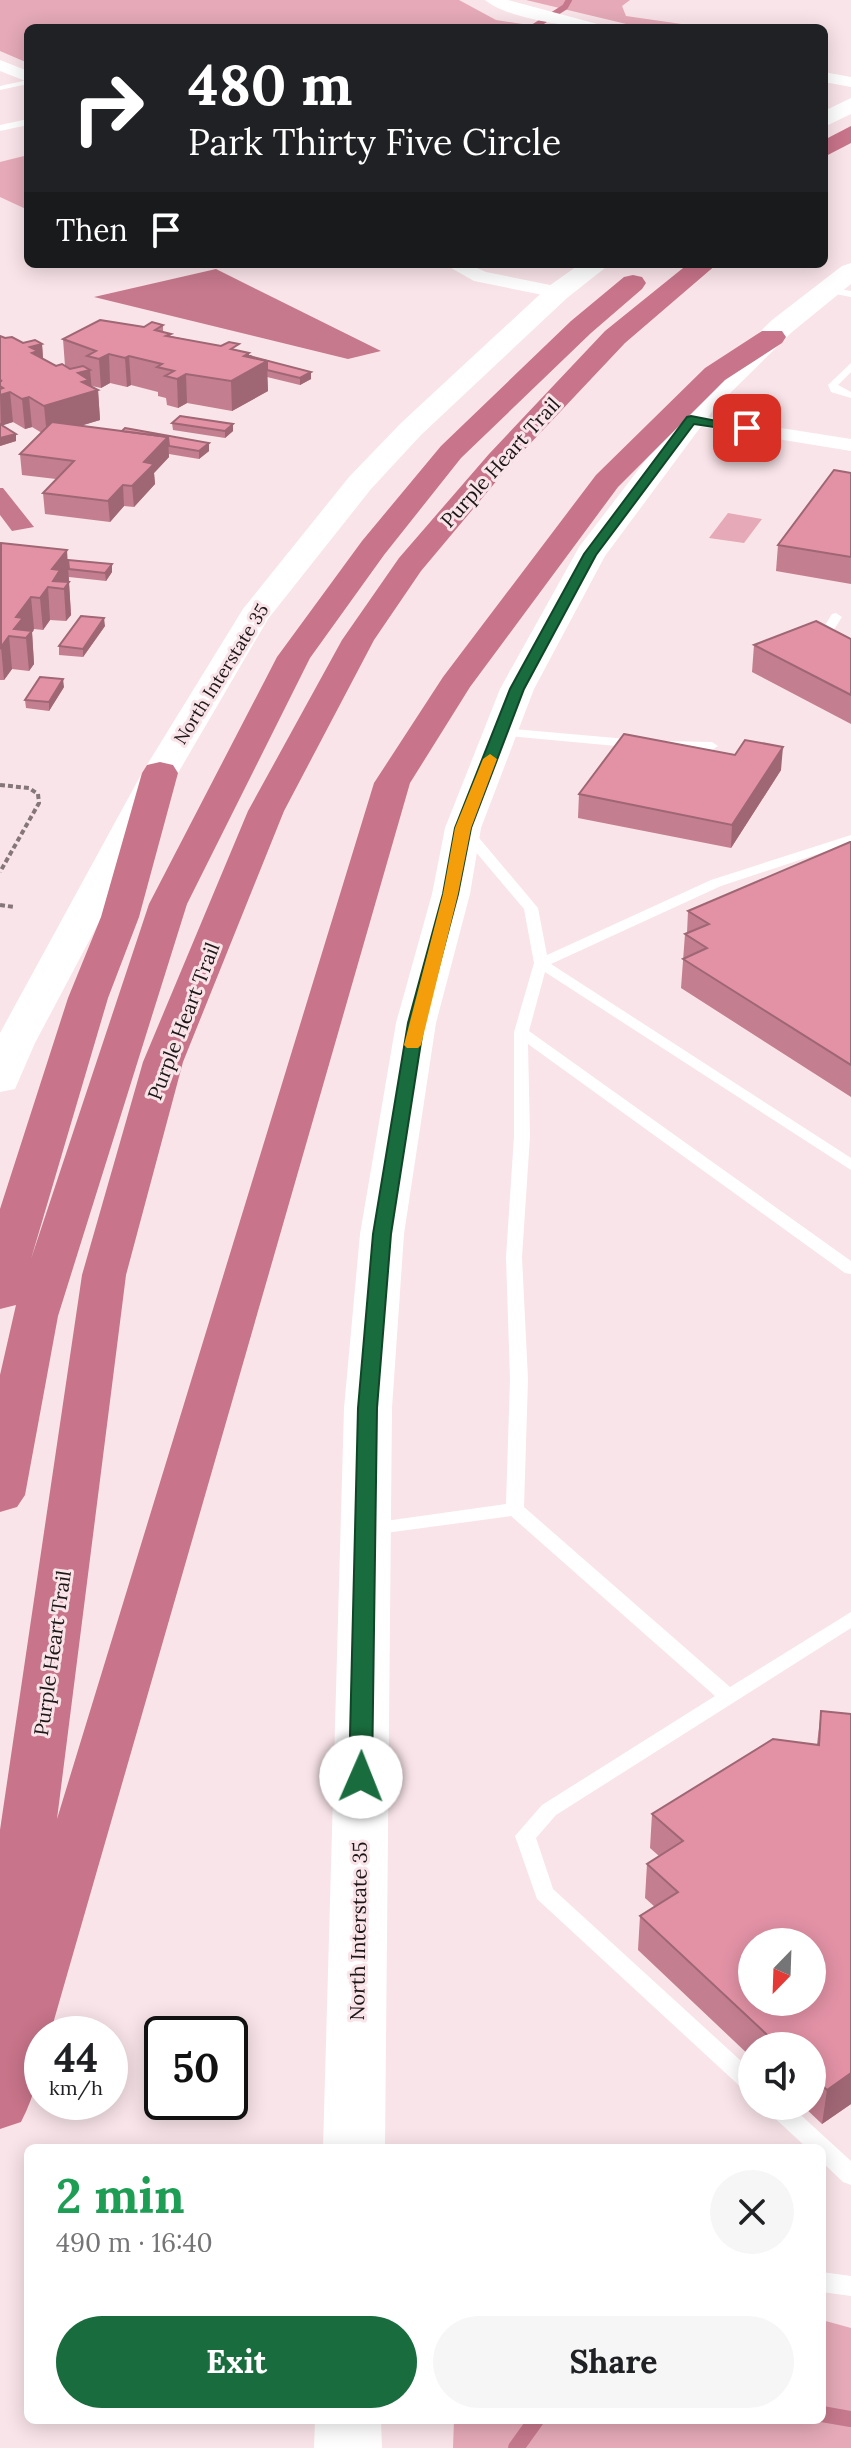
<!DOCTYPE html>
<meta charset="utf-8">
<style>
body{margin:0;font-family:Lora,serif;background:#f6f6f6;color:#202124;height:100vh;display:flex;flex-direction:column;font-size:30px;white-space:nowrap}
*{box-sizing:border-box;margin:0}
p{font-size:26px;color:#757577}
.icon{flex:none;width:44px;height:44px;fill:none;stroke:currentColor;stroke-width:2;stroke-linecap:round;stroke-linejoin:round}
.map{position:relative;flex:1;overflow:hidden}
.details{position:absolute;left:24px;top:2144px;width:802px;height:280px;display:flex;flex-direction:column;background:#fff;border-radius:12px;box-shadow:0 4px 20px #0003}
.details>*{flex:none}
.guide{position:absolute;left:24px;top:24px;width:804px;height:244px;border-radius:12px;box-shadow:0 4px 20px #0003;background:#202124;color:#fff;overflow:hidden}
.needle{width:52px;rotate:203deg}
.tools{position:absolute;left:738px;top:1928px;display:grid;gap:16px}
.tools a{display:grid;place-items:center;width:88px;height:88px;border-radius:50%;background:#fff;box-shadow:0 4px 20px #0003;font-size:40px}
.speed{position:absolute;left:24px;top:2016px;display:flex;gap:16px;font-size:40px;font-weight:700;text-align:center}
.speed>*{display:grid;place-content:center;width:104px;height:104px;border-radius:50%;background:#fff;box-shadow:0 4px 20px #0003;line-height:1}
.speed small{font-size:20px;font-weight:400}
.speed .limit{border:4px solid #111;border-radius:12px;background:#fff;color:#111}
.pin{position:absolute;display:grid;place-items:center;width:68px;height:68px;color:#fff;margin:-34px;border-radius:16px;box-shadow:0 4px 12px #0006}
.me{position:absolute;width:88px;margin:-44px;rotate:1deg;stroke-linejoin:round;filter:drop-shadow(0 0 6px #0008)}
.turn{display:flex;align-items:center;gap:28px;height:168px;padding:0 32px;font-size:36px}
.turn .icon{width:104px;height:104px;stroke-width:2.5}
.turn b{display:block;font-size:56px;line-height:68px}
.then{display:flex;align-items:center;height:76px;padding:0 32px;background:#0003;gap:16px;font-size:30px}
.round{display:grid;place-items:center;flex:none;width:84px;height:84px;border-radius:42px;background:#f6f6f6}
.summary{display:flex;align-items:center;justify-content:space-between;height:136px;padding:0 32px}
h1{font-size:48px;font-weight:700;line-height:60px;color:#1e9e55}
.cta{display:flex;gap:16px;margin-top:auto;padding:16px 32px}
.cta a{flex:1;height:92px;border-radius:48px;background:#196c3d;color:#fff;font-size:32px;font-weight:700;line-height:92px;text-align:center}
.cta a+a{background:#f6f6f6;color:#202124}
.map>svg:first-child{display:block}
.green{fill:#e5a9b7}
.water{fill:#c6788c}
.lines{fill:none;stroke-linecap:round;stroke-linejoin:round}
.stream-far1{stroke:#c6788c;stroke-width:6}
.stream{stroke:#c6788c;stroke-width:16}
.path{stroke:#847679;stroke-width:4;stroke-dasharray:5 3;stroke-linecap:butt}
.service{fill:#fff;fill-rule:evenodd}
.minor{fill:#fff;fill-rule:evenodd}
.secondary{fill:#fff;fill-rule:evenodd}
.motorway{fill:#c8748a;fill-rule:evenodd}
.wall{fill:#c37e8f}
.shaded-wall{fill:#9f6674}
.building{fill:#e392a6;stroke:#9f6674;stroke-width:2;fill-rule:evenodd}
.route{fill:#196c3d;stroke:#104628;stroke-width:2}
.slow{fill:#f59e0b}
.labels{text-anchor:middle;dominant-baseline:central;stroke-width:6;stroke-linejoin:round;paint-order:stroke}
.far-street-label{font-size:18px;fill:#1d1617;stroke:#f9e4e9}
.street-label{font-size:20px;fill:#1d1617;stroke:#f9e4e9}
</style>
<div class="map">
<svg width="851" height="2448" viewBox="0 0 851 2448">
<rect width="100%" height="100%" fill="#f9e4e9"/>
<g class="green">
<polygon points="0,0 459,0 496,20 548,28 28,28 28,63 0,51"/>
<polygon points="526,0 630,0 622,6 626,16 709,28 643,28"/>
<polygon points="28,155 28,210 0,197 0,162"/>
<polygon points="728,513 762,519 744,543 709,538"/>
<polygon points="822,2320 851,2328 851,2448 453,2448 454,2420 822,2420"/>
</g>
<g class="water">
<polygon points="216,269 381,351 348,359 94,297"/>
<polygon points="0,488 3,488 34,527 12,531 0,515"/>
</g>
<g class="lines">
<polyline class="stream-far1" points="532,28 565,7 569,0"/>
<g class="stream">
<polyline points="822,2414 851,2419"/>
<polyline points="516,2448 536,2420"/>
</g>
<g class="path">
<polyline points="0,785 29,788 38,794 39,803 0,872"/>
<polyline points="0,905 14,907"/>
</g>
<g class="service">
<polygon points="28,80 28,84 0,90 0,86"/>
<polygon points="28,119 28,125 0,131 0,125"/>
<polygon points="828,287 851,291 851,297 825,292 825,288"/>
<polygon points="851,363 851,372 838,385 851,392 851,398 831,392 828,385"/>
<polygon points="836,613 842,617 830,636 851,639 851,647 819,641 817,638 832,614"/>
<polygon points="501,728 638,740 644,744 638,748 497,735 495,732"/>
<polygon points="662,741 712,742 718,746 712,750 658,748 658,742"/>
<polygon points="464,825 469,826 538,908 547,955 711,880 851,835 851,843 721,886 551,964 851,1158 851,1170 545,972 529,1031 851,1261 851,1274 845,1273 528,1044 530,1136 522,1257 528,1379 524,1507 730,1687 851,1612 851,1628 556,1815 536,1838 553,1889 752,2071 752,2093 744,2090 537,1899 515,1836 542,1805 715,1696 511,1516 371,1535 365,1533 362,1529 365,1525 371,1523 506,1504 510,1379 506,1257 514,1136 514,1032 534,963 524,909 459,832 457,829"/>
<polygon points="765,2106 791,2106 851,2161 851,2185 843,2182 822,2162 822,2148 807,2148 768,2112"/>
<polygon points="822,2272 851,2276 851,2296 822,2292"/>
</g>
<g class="minor">
<path d="M485,0H508L601,25L604,28C575,28 507,19 485,0Z"/>
<polygon points="0,60 28,71 28,82 0,71"/>
<polygon points="824,72 851,77 851,87 824,82"/>
<polygon points="444,264 468,264 486,272 565,288 568,292 558,298 474,281"/>
<polygon points="691,414 851,439 851,451 684,424 681,420"/>
</g>
<g class="secondary">
<polygon points="851,98 851,114 824,127 824,111"/>
<polygon points="851,263 851,284 792,332 714,409 605,556 534,689 481,828 470,894 436,1023 404,1234 392,1408 385,2148 323,2148 344,1408 360,1234 396,1023 432,894 445,828 500,689 579,547 694,397 772,320 842,266"/>
<polygon points="580,264 610,264 567,298 421,435 371,489 268,619 178,773 35,1043 15,1089 0,1092 0,1033 142,773 243,609 349,477 401,423 549,286"/>
<polygon points="315,2420 381,2420 382,2448 314,2448"/>
</g>
<g class="motorway">
<polygon points="851,126 851,143 824,157 824,140"/>
<path d="M688,264H717L625,343L509,466L421,571L374,640L284,811L183,1062L126,1275L57,1819L374,783L443,677L596,475L705,368L762,331H782L786,337L782,343L725,380L618,487L470,687L410,783L50,2034H42C42,2066 36,2093 21,2122L0,2129V1830L82,1275L143,1062L248,811L342,640L399,558L489,454L605,331Z"/>
<polygon points="633,275 642,277 646,283 642,289 591,333 461,458 384,555 310,658 187,904 58,1316 25,1495 17,1507 0,1512 0,1375 16,1305 0,1309 0,1209 68,998 101,917 142,773 147,765 160,762 173,765 178,773 139,917 108,998 31,1259 149,904 277,657 362,541 441,446 571,321 624,277"/>
</g>
</g>
<g class="wall">
<polygon points="163,325 163,332 171,336 240,351 249,356 311,379 300,385 267,377 268,391 232,411 187,403 178,408 167,405 166,398 158,396 158,392 131,385 127,387 110,383 101,388 92,386 98,390 100,420 80,426 209,451 199,459 169,454 169,457 154,473 155,484 134,507 124,506 110,522 45,514 43,493 56,479 22,475 20,454 42,433 32,427 25,429 13,422 2,425 16,434 16,441 0,446 0,336 5,338 23,343 42,344 43,359 56,366 65,366 63,339"/>
<polygon points="172,423 233,431 225,438 173,430"/>
<polygon points="851,473 851,584 776,571 778,545"/>
<polygon points="0,544 68,560 112,564 112,572 106,581 69,577 69,583 71,615 66,621 50,620 43,630 34,629 32,632 34,664 29,671 12,669 4,680 0,680"/>
<polygon points="105,626 83,657 59,655 59,646"/>
<polygon points="851,639 851,724 752,672 754,645"/>
<polygon points="64,687 49,711 26,708 25,700"/>
<polygon points="781,770 731,848 578,818 579,794"/>
<polygon points="851,842 851,1097 681,988 685,934 687,933 688,911"/>
<polygon points="821,1711 851,2104 822,2124 803,2106 812,2106 812,2046 752,2046 752,2058 638,1950 640,1916 655,1907 645,1898 647,1864 659,1856 650,1848 652,1814 817,1744"/>
</g>
<g class="shaded-wall">
<polygon points="42,344 44,373 30,347"/>
<polygon points="249,353 249,371 267,361 268,391 232,411 231,381 244,356"/>
<polygon points="109,354 110,383 101,388 99,359"/>
<polygon points="129,356 131,385 127,387 125,358"/>
<polygon points="90,370 92,392 98,390 100,420 47,436 44,406 78,373"/>
<polygon points="311,372 311,379 300,385 300,378"/>
<polygon points="186,374 187,403 178,408 177,379"/>
<polygon points="10,392 13,422 1,426 0,395"/>
<polygon points="29,397 32,427 25,429 22,399"/>
<polygon points="233,424 233,431 225,438 225,431"/>
<polygon points="16,434 16,441 0,446 0,438"/>
<polygon points="168,437 169,457 154,473 155,484 134,507 132,486 144,462"/>
<polygon points="209,443 209,451 199,459 199,451"/>
<polygon points="123,485 124,506 110,522 108,501"/>
<polygon points="67,550 71,615 66,621 64,589 53,588 52,569"/>
<polygon points="112,564 112,572 106,581 105,573"/>
<polygon points="48,587 50,620 43,630 40,598"/>
<polygon points="31,597 34,629 32,632 34,664 29,671 26,638 14,629 16,617"/>
<polygon points="104,618 105,626 83,657 83,649"/>
<polygon points="9,636 12,669 4,680 1,647"/>
<polygon points="63,679 64,687 49,711 49,702"/>
<polygon points="783,747 781,770 731,848 732,825"/>
<polygon points="851,2073 851,2104 822,2124 827,2090"/>
</g>
<g class="building">
<polygon points="100,320 144,327 152,322 163,325 155,330 171,334 166,336 221,346 229,342 239,344 231,349 249,353 244,356 267,361 231,381 186,374 177,379 165,376 174,371 157,367 162,364 129,356 125,358 109,354 99,359 87,356 96,351 63,339"/>
<polygon points="0,336 5,338 12,337 23,343 35,340 42,344 30,347 38,351 32,353 56,366 62,364 70,369 83,366 90,370 78,373 89,380 82,382 98,390 44,406 29,397 22,399 10,392 0,395 0,389 3,388 0,386 0,381 2,381 0,380"/>
<polygon points="249,356 311,372 300,378 267,370 267,361"/>
<polygon points="180,416 233,424 225,431 172,423"/>
<polygon points="52,422 168,437 144,462 154,464 132,486 123,485 108,501 43,493 74,461 20,454"/>
<polygon points="0,424 16,434 0,438"/>
<polygon points="125,428 209,443 199,451 169,446 168,437 122,431"/>
<polygon points="834,470 851,473 851,557 778,545"/>
<polygon points="1,543 67,550 52,569 60,570 53,581 69,582 64,589 48,587 40,598 31,597 16,617 23,618 14,629 32,631 26,638 9,636 1,647"/>
<polygon points="68,560 112,564 105,573 69,569"/>
<polygon points="81,616 104,618 83,649 59,646"/>
<polygon points="816,621 851,639 851,695 754,645"/>
<polygon points="40,677 63,679 49,702 25,700"/>
<polygon points="624,734 735,755 745,740 783,747 732,825 579,794"/>
<polygon points="850,842 851,842 851,1065 683,959 707,948 685,934 709,924 688,911"/>
<path d="M821,1711L851,1714V2073L827,2090L812,2076V2046H779L640,1916L678,1892L647,1864L683,1841L652,1814L773,1739L819,1745ZM752,1942H812V2002H752Z"/>
</g>
<polygon class="route" points="691,416 753,428 747,432 694,424 596,555 524,689 471,828 458,894 424,1023 391,1234 377,1408 372,1777 369,1783 361,1786 353,1783 349,1777 358,1408 373,1234 408,1023 443,894 455,828 510,689 584,554 687,417"/>
<polygon class="slow" points="490,754 497,759 471,828 458,894 421,1045 418,1048 407,1048 404,1045 443,894 455,828 483,759"/>
<g class="labels">
<g class="far-street-label">
<text transform="translate(221 674) rotate(-58)">North Interstate 35</text>
</g>
<g class="street-label">
<text transform="translate(500 462) rotate(-48)">Purple Heart Trail</text>
<text transform="translate(183 1021) rotate(-69)">Purple Heart Trail</text>
<text transform="translate(52 1653) rotate(-82)">Purple Heart Trail</text>
<text transform="translate(358 1931) rotate(-89)">North Interstate 35</text>
</g>
</g>
</svg>
<div class="tools">
<a><svg class="needle" viewBox="-14 -14 28 28"><path d="M0-13l5 13h-10z" fill="#e53935"/><path d="M0 13l5-13h-10z" fill="#757577"/></svg></a>
<a><svg class="icon" aria-label="sound" viewBox="0 0 24 24"><path d="M4 9h4l5-4v14l-5-4H4zM17 9q2 3 0 6"/></svg></a>
</div>
<div class="speed"><div>44<small>km/h</small></div><div class="limit">50</div></div>
<div class="pin" style="left:747px;top:428px;background:#d93025"><svg class="icon" aria-label="arrive" viewBox="0 0 24 24"><path d="M6 21V4h12l-3 4 3 4H6"/></svg></div>
<svg class="me" style="left:361px;top:1777px" viewBox="-20 -20 40 40"><circle r="19" fill="#fff"/><path d="M0-13L10 11 0 6-10 11z" fill="#196c3d"/></svg>
<div class="guide">
<div class="turn"><svg class="icon" aria-label="right" viewBox="0 0 24 24"><path d="M7 20v-9h11M14 6l5 5-5 5"/></svg><div><b>480 m</b>Park Thirty Five Circle</div></div>
<div class="then">Then<svg class="icon" aria-label="arrive" viewBox="0 0 24 24"><path d="M6 21V4h12l-3 4 3 4H6"/></svg></div>
</div>
<section class="details">
<div class="summary"><div><h1>2 min</h1><p>490 m · 16:40</p></div><a class="round"><svg class="icon" aria-label="close" viewBox="0 0 24 24"><path d="M6 6l12 12M18 6L6 18"/></svg></a></div>
<div class="cta"><a>Exit</a><a>Share</a></div>
</section>
</div>
